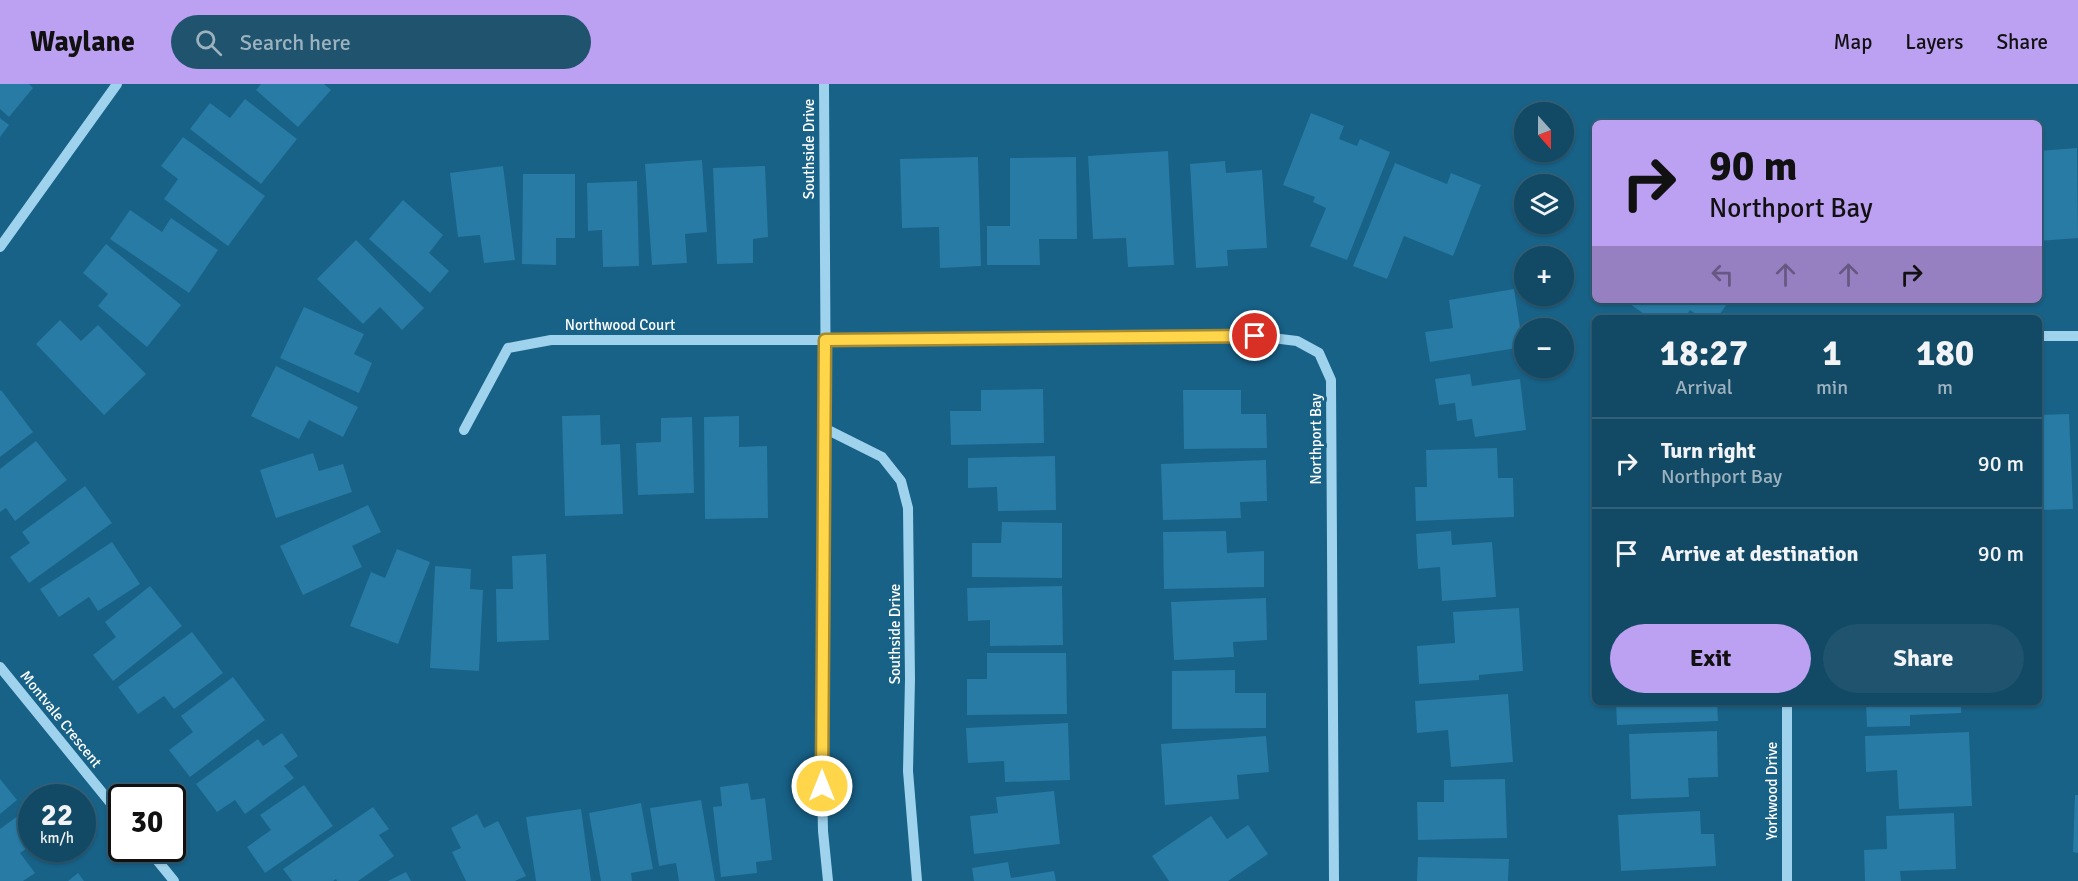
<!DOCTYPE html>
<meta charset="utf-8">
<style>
body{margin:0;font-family:Signika,sans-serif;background:#1f536e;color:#f1f3f6;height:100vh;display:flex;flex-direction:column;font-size:22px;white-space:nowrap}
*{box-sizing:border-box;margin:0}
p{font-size:20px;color:#9cb2bf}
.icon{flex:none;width:33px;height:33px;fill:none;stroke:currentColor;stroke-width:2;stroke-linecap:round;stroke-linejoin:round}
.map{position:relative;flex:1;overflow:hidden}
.panel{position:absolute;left:1592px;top:231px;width:450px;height:390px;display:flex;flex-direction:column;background:#124965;border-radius:9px;box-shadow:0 2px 4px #0004,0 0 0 2px #316179}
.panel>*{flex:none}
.banner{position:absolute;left:1592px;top:36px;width:450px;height:183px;border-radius:9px;box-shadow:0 2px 4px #0004,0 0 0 2px #316179;background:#bca0f2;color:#111;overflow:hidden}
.needle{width:39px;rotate:159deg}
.buttons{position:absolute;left:1514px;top:18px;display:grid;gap:12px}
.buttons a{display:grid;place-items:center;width:60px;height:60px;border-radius:50%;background:#124965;box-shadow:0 2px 4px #0004,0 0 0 2px #316179;font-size:30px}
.speed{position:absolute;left:18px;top:700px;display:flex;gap:12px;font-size:30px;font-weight:700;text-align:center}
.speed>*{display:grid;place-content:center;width:78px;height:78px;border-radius:50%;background:#124965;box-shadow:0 2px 4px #0004,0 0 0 2px #316179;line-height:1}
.speed small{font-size:15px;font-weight:400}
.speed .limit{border:3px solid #111;border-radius:9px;background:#fff;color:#111}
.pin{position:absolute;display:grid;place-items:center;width:51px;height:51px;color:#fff;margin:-26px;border:3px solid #fff;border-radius:50%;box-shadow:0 2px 6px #0007}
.me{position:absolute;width:66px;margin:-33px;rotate:0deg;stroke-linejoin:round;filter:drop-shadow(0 0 4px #0008)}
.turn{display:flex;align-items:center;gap:21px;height:126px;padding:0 18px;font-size:27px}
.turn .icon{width:78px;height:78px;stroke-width:2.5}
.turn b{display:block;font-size:42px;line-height:51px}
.lanes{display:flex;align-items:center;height:57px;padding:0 18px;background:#0003;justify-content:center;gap:30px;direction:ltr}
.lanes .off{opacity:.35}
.eta{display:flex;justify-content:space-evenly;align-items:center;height:102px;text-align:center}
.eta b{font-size:36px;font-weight:700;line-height:42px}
.button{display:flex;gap:12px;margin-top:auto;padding:12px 18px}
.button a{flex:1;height:69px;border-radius:36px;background:#bca0f2;color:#111;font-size:24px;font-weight:700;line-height:69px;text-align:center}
.button a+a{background:#1f536e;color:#f1f3f6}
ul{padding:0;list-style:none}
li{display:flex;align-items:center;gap:18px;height:90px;padding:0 18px;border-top:2px solid #316179}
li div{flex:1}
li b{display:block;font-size:22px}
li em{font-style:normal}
header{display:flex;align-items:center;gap:36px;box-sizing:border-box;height:84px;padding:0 30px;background:#bca0f2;color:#111}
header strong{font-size:28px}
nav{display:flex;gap:33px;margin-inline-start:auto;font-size:21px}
.search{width:420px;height:54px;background:#1f536e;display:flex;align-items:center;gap:15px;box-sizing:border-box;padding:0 21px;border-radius:33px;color:#9cb2bf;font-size:22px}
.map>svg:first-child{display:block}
.building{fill:#277ba5}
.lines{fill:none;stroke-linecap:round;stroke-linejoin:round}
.minor{stroke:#9fd3ed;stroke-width:10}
.route-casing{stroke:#a68a30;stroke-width:15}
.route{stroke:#ffd54a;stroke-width:10}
.labels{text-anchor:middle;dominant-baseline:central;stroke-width:6;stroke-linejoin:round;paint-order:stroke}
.street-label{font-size:15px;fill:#fff;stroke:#186187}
</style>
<header>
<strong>Waylane</strong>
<div class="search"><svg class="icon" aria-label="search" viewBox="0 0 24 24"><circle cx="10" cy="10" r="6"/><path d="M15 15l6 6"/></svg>Search here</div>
<nav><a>Map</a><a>Layers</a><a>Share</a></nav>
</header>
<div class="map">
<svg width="2078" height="797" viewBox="0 0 2078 797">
<rect width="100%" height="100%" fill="#186187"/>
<g class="building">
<polygon points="0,0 29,0 33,4 9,33 0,25"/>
<polygon points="261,0 324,0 331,6 298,43 256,6"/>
<polygon points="245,15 297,55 261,100 190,45 210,19 230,34"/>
<polygon points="1311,29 1344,42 1339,55 1357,62 1360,55 1390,68 1347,176 1310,162 1326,124 1313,118 1315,113 1283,101"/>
<polygon points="0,34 9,41 0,53"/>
<polygon points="183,53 265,112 228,162 164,115 178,95 161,82"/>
<polygon points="2077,64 2078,154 2038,157 2038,67"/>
<polygon points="1168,67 1174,181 1128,183 1126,154 1093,155 1088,72"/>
<polygon points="978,73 981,182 940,184 939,143 902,144 900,75"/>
<polygon points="1076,73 1077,155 1039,155 1040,181 987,181 987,142 1010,142 1010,74"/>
<polygon points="702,76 707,148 685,150 687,179 652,181 645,80"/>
<polygon points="1225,77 1226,89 1262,86 1267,164 1227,166 1228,182 1196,184 1190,80"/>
<polygon points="1395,79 1447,100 1451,89 1481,101 1453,172 1404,152 1387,195 1353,182"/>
<polygon points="503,82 515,176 484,179 480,151 458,153 450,89"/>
<polygon points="765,82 768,153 753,155 753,179 717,180 713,84"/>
<polygon points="523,90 575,90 575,154 556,154 556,181 522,180"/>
<polygon points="637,97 639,182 603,183 602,146 588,147 587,99"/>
<polygon points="403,116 443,151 429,169 449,187 430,209 369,155"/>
<polygon points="130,126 162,148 171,134 218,166 189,209 110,155"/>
<polygon points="356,156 424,224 402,246 380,223 363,240 317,195"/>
<polygon points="106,160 181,221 147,263 98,222 108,210 83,189"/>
<polygon points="1514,205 1523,263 1430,278 1425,248 1453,244 1449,216"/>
<polygon points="1624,216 1730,216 1717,234 1701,234 1690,226 1685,234 1650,234"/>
<polygon points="304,223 364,250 354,270 372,279 359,309 280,274"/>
<polygon points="60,236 81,257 98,241 146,290 104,331 36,260"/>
<polygon points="276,282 358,323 343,353 309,336 299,355 251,332"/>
<polygon points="1470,290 1472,302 1520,295 1526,346 1475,353 1472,335 1457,337 1455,319 1439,321 1435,295"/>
<polygon points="1043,305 1044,359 951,361 950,327 981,327 981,306"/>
<polygon points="1,306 33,348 0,373 0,307"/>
<polygon points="1183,306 1241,306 1241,330 1266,330 1267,364 1184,365"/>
<polygon points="2069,330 2073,425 2038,426 2038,331"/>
<polygon points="600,331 601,361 620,360 623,430 565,432 562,332"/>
<polygon points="739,332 739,363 767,362 768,434 705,435 704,333"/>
<polygon points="692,333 694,409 638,411 636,359 661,358 661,334"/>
<polygon points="36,357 67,396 15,437 6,424 0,428 0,385"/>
<polygon points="1497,364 1498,394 1513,394 1514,433 1416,437 1415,403 1427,403 1426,366"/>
<polygon points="313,369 319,387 343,380 352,408 276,434 260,386"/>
<polygon points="1055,372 1056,426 998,427 997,403 968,404 968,374"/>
<polygon points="1266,376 1267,417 1240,418 1241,434 1163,436 1161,380"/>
<polygon points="85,402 112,439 29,499 10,473 30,459 22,448"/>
<polygon points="368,421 381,448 352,462 362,483 303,511 280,462"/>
<polygon points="1002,438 1062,439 1062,494 972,493 972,459 1001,459"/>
<polygon points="1226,447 1227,469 1264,467 1264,503 1164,505 1163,448"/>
<polygon points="1451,447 1452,461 1492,458 1496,513 1442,517 1440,483 1418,485 1416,450"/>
<polygon points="112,458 140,500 98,527 89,513 59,533 40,505"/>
<polygon points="397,465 430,478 398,560 350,542 371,488 385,494"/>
<polygon points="546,470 549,556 497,558 496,505 513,505 512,472"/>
<polygon points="435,482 471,485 470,505 483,506 479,587 430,584"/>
<polygon points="150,502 182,542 113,597 93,571 116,553 105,538"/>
<polygon points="1062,502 1063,561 990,562 990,536 968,537 967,504"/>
<polygon points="1266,514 1267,556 1233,558 1234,573 1174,576 1171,518"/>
<polygon points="1519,524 1523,587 1479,591 1479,596 1419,600 1417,562 1455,559 1453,528"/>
<polygon points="192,548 223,589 174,625 164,612 138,630 118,603"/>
<polygon points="987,569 1066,569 1067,630 967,631 967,595 987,595"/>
<polygon points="1235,586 1235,609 1266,609 1266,644 1172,645 1172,587"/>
<polygon points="233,593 265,636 190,693 169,666 193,648 181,632"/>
<polygon points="1508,610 1513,678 1451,683 1448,646 1417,649 1415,617"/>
<polygon points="1616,618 1717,618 1718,637 1617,641"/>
<polygon points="1866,618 1961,618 1961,629 1910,631 1910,642 1867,643"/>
<polygon points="1068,639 1070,696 1005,698 1004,677 968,679 966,644"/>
<polygon points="1717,647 1718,693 1688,694 1689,713 1631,715 1629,650"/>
<polygon points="1969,648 1972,722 1899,725 1897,686 1866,688 1865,652"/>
<polygon points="282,649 298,672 284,682 294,694 245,730 235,716 217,728 196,700 258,655 263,662"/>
<polygon points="1266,652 1269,688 1237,691 1239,715 1165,721 1161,660"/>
<polygon points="0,695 17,716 0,730"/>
<polygon points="1505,695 1507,754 1418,756 1417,718 1444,718 1444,696"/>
<polygon points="748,699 751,716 765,714 772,776 756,778 757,789 721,793 713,723 722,722 720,703"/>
<polygon points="304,701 333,742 265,789 247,763 271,746 260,731"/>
<polygon points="1054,707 1060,760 974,770 970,732 998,729 996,713"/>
<polygon points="2075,711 2078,711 2078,769 2073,768"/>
<polygon points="701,716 715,797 679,797 676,779 659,782 650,724"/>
<polygon points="641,719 653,785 631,789 632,797 601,797 589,729"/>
<polygon points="373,723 389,745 379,751 394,772 358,797 337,797 336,795 333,797 292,797 283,785"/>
<polygon points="581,725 591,797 536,797 526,733"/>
<polygon points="26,726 32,734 32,761 20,769 35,789 23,797 0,797 0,745"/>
<polygon points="1700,727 1701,750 1714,750 1716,782 1621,787 1618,731"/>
<polygon points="1954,729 1956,785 1900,787 1901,797 1865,797 1864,766 1887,765 1886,732"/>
<polygon points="477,730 484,744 498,737 526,792 515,797 466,797 452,768 461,764 451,744"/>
<polygon points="1211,732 1227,755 1248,741 1268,770 1228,797 1169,797 1152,772"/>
<polygon points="1418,773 1509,775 1508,797 1417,797"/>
<polygon points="1008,778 1011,794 1054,787 1056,797 974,797 972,784"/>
<polygon points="406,788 411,797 388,797"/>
<polygon points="78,789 84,797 68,797"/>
</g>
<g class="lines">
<g class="minor">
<polyline points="824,0 826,345 822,702 823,747 828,797"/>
<polyline points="0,163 117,0"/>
<polyline points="2038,252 2078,252"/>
<polyline points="826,345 882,373 901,397 908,424 910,595 908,687 917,797"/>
<polyline points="464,346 508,264 551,256 825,256 1255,252 1297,257 1319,269 1331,296 1334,797"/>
<polyline points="0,583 122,733"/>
<polyline points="148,765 174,797"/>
<polyline points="1787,797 1787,618"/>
</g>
</g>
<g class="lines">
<defs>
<polyline id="route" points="822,702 825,256 1255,252"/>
</defs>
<use href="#route" class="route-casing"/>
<use href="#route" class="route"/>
</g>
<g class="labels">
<g class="street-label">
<text transform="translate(809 65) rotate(-90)">Southside Drive</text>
<text x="620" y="241">Northwood Court</text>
<text transform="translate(1316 355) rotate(-90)">Northport Bay</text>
<text transform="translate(895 550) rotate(-90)">Southside Drive</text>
<text transform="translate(61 635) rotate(51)">Montvale Crescent</text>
<text transform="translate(1772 707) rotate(-90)">Yorkwood Drive</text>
</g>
</g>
</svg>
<div class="buttons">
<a><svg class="needle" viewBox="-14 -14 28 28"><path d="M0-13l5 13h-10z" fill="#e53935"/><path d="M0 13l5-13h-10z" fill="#9cb2bf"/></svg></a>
<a><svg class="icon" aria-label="layers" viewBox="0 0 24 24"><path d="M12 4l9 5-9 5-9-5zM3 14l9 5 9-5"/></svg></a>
<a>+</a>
<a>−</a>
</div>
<div class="speed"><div>22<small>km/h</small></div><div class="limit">30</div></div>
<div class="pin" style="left:1255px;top:252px;background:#d93025"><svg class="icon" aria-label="arrive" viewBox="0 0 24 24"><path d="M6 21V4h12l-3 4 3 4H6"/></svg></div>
<svg class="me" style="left:822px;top:702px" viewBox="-20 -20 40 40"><circle r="17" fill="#ffd54a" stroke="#fff" stroke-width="3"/><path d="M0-11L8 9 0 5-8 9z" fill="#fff"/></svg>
<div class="banner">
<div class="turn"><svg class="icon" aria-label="right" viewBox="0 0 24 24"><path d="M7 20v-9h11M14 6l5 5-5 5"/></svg><div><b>90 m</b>Northport Bay</div></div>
<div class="lanes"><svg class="icon off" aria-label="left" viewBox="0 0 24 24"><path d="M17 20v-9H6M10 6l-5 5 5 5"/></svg><svg class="icon off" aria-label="ahead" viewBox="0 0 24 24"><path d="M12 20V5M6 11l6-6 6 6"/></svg><svg class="icon off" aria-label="ahead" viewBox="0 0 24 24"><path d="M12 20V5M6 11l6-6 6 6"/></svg><svg class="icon" aria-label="right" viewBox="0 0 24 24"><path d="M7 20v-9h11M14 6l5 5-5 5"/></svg></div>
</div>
<section class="panel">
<div class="eta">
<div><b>18:27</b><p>Arrival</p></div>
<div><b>1</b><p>min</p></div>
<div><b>180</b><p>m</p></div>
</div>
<ul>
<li><svg class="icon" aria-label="right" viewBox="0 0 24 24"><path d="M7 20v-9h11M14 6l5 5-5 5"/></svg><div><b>Turn right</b><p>Northport Bay</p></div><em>90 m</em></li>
<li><svg class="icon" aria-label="arrive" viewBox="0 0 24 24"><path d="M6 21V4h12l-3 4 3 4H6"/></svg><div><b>Arrive at destination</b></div><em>90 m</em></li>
</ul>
<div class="button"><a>Exit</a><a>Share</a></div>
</section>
</div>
